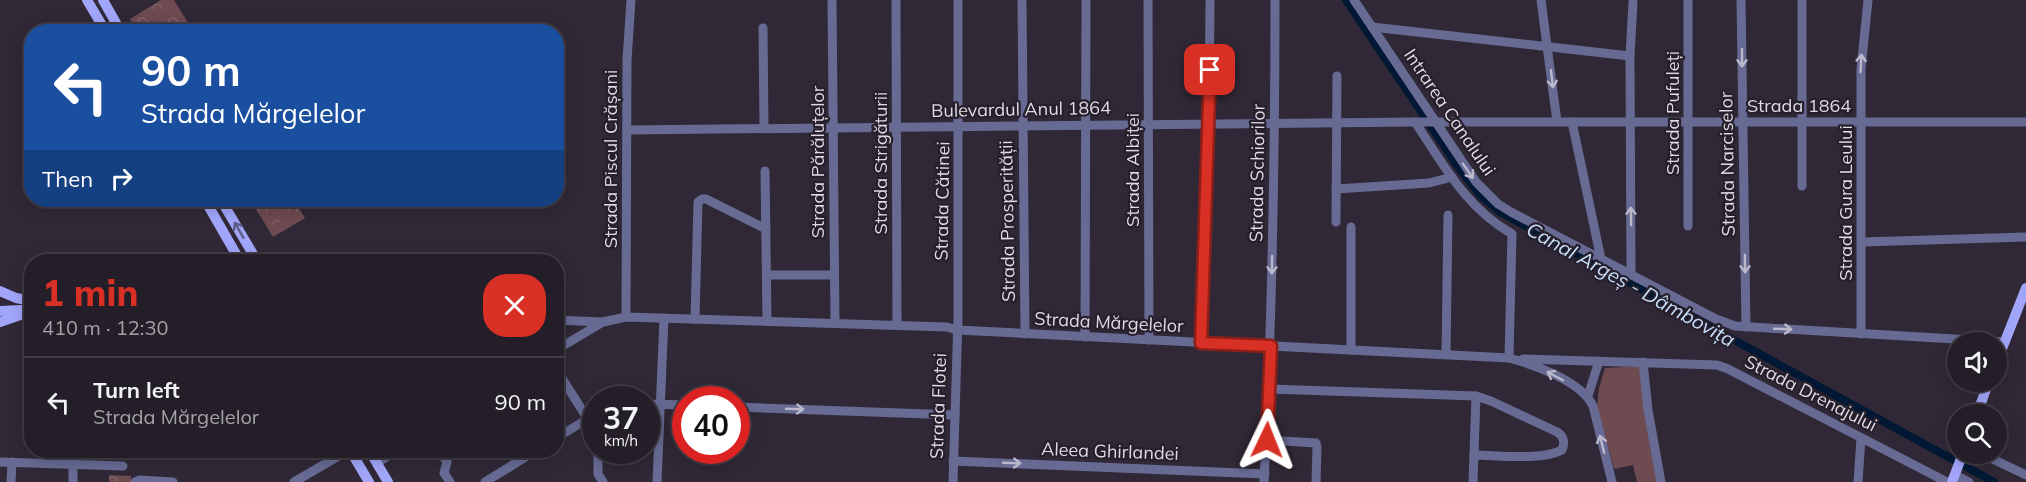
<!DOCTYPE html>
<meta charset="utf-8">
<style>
body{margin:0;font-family:Mulish,sans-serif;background:#2c2730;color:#f1f3f6;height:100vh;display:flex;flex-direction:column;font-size:22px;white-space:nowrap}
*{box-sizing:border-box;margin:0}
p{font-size:20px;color:#a3a2a8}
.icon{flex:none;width:33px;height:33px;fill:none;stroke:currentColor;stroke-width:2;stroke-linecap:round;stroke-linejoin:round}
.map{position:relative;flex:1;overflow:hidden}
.drawer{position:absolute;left:24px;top:254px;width:540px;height:204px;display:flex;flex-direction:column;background:#241e28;border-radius:24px;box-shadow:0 3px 15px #0003,0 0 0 2px #413c45}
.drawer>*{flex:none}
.guide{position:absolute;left:24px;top:24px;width:540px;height:183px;border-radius:24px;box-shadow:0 3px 15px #0003,0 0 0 2px #413c45;background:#1a4fa0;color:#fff;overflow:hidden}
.controls{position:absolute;left:1947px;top:332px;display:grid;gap:12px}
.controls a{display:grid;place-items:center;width:60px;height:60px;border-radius:50%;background:#241e28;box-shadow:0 3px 15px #0003,0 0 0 2px #413c45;font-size:30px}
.speed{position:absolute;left:582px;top:386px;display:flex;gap:12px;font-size:30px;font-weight:700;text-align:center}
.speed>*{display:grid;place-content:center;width:78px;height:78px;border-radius:50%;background:#241e28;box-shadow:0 3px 15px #0003,0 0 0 2px #413c45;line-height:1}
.speed small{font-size:15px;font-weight:400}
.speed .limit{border:9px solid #d22;background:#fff;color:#111}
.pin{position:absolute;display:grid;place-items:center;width:51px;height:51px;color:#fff;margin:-26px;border-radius:12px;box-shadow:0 3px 9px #0006}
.me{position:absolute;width:66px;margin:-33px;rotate:2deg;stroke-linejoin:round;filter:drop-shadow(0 0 4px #0008)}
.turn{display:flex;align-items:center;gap:21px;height:126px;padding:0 18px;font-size:27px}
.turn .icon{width:78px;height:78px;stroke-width:2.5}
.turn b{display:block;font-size:42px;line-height:51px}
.then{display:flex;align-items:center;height:57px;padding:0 18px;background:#0003;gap:12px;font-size:22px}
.round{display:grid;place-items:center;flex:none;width:63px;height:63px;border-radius:24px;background:#2c2730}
.overview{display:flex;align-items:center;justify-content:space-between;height:102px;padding:0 18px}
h1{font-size:36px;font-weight:800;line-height:45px;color:#d93025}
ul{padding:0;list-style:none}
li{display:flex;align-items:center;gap:18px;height:90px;padding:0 18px;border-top:2px solid #413c45}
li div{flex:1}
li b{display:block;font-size:22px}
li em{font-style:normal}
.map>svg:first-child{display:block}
.park{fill:url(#park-crowns)}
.pitch{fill:#6e4a51}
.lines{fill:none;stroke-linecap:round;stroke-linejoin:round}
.canal{stroke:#001834;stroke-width:8}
.minor{stroke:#676a93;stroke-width:9}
.major{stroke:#a2a6fa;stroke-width:10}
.oneway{stroke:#bbb8cb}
.oneway2{stroke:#5e5c89}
.route-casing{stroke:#8d1f18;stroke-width:15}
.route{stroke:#d93025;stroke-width:10}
.labels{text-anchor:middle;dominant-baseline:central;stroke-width:4.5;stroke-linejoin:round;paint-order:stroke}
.street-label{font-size:18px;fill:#dfdae3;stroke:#261f2c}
.water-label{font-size:20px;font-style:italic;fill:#c6ddf8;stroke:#261f2c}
</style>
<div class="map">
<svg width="2026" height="482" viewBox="0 0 2026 482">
<defs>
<pattern id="park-crowns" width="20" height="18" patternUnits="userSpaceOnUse" patternTransform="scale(1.5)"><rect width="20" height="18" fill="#6e4a51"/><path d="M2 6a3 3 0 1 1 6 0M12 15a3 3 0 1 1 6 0" fill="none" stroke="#82646a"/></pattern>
</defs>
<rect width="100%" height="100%" fill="#302836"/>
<g class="park">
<polygon points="161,0 174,0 193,31 137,31 130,19"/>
<polygon points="237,200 294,200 305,218 273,237 253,204 243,209"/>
<polygon points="109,475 131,476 131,482 109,482"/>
</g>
<g class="pitch">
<polygon points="291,211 297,222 285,230 278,218"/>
<polygon points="1642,366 1663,482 1637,482 1633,465 1614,469 1597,407 1599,388 1605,368"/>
</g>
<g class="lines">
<polyline class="canal" points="1346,0 1461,171 1481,196 1500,212 1994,482"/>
<g class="minor">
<polyline points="832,0 835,323"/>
<polyline points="896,0 897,325"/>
<polyline points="1022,0 1025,334"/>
<polyline points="1148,0 1149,340"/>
<polyline points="1354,0 1476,182 1498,204 1511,212 1716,319 1735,326 2005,342"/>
<polyline points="1541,0 1557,122"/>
<polyline points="1688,0 1688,226"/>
<polyline points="1741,0 1746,327"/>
<polyline points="1372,27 1630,56"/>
<polyline points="763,28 764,128"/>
<path d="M1415,122C1444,165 1465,207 1512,234L1509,358"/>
<polyline points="1572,122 1601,259"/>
<polyline points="627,130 1415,122 2026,122"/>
<polyline points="765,171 767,321"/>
<polyline points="1802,186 1802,0"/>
<polyline points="1336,189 1429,183 1452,177"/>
<polyline points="1336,222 1337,76"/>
<polyline points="1351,227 1351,350"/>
<polyline points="1862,242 2026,237"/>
<polyline points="767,275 834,275"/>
<polyline points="1631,275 1630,56 1633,2"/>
<polyline points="626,317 627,60 631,0"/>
<polyline points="695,319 698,202 702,199 706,199 766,229"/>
<polyline points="556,320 602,322"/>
<polyline points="1861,334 1861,69 1868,0"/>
<polyline points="1085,337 1086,0"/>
<polyline points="1201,343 1209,124 1210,0"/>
<path d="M556,350L603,322L626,317L947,327L957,330L1509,358C1535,365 1581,381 1593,406L1612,482"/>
<polyline points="1446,354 1448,215"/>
<polyline points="1523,359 1717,365 1728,369 1947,482"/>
<polyline points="1643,362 1648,410 1661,482"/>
<polyline points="556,369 596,432"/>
<path d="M1269,389L1476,396L1491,401L1557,432C1564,436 1565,443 1562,450C1541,461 1497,455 1474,455"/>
<polyline points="1588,396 1599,361"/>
<polyline points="646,404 686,405"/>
<polyline points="736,407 955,415"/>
<polyline points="556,438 596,414"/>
<polyline points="1267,440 1316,443 1317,447 1316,482"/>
<polyline points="439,450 447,462 444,473 450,482"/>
<polyline points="598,450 598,474 603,482"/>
<polyline points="1980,453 2026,475"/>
<polyline points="953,461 1265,474"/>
<polyline points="0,462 123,466"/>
<polyline points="377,463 398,450"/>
<polyline points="1955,475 1969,482"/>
<polyline points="11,482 12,462"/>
<polyline points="73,482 73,465"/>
<polyline points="135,482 139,480 173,482"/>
<polyline points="294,482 349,450"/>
<polyline points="485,482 537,450"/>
<polyline points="657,482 664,318"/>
<polyline points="953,482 958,318 958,0"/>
<path d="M1264,482C1272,321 1275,161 1275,0"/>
<polyline points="1473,482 1476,396"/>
<polyline points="1858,482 1861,438"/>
</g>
<g class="major">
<polyline points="87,0 106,32"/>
<polyline points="103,0 121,32"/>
<polyline points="205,200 240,261"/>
<polyline points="221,200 257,261"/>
<polyline points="0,291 16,298 32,301"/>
<polyline points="0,311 21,310"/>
<polyline points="0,322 32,311"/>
<polyline points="1996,364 2026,288"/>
<polyline points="1977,414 1989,381"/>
<polyline points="350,450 369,482"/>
<polyline points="369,450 388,482"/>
<polyline points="1952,482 1963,453"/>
</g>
</g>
<defs><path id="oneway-shaft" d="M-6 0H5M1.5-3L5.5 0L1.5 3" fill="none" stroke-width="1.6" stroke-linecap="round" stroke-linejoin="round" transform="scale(1.5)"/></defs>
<g class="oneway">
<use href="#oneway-shaft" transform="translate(1742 58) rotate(90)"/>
<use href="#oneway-shaft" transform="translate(1861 63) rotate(-87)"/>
<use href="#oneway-shaft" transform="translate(1552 79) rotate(83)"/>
<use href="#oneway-shaft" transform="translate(1468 171) rotate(55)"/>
<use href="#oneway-shaft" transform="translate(1631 216) rotate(-91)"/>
<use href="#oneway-shaft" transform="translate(1745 264) rotate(89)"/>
<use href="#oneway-shaft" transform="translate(1272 265) rotate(91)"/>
<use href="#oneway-shaft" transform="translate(1783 329) rotate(2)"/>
<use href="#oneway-shaft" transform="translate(1555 376) rotate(-152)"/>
<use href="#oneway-shaft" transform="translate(795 409) rotate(2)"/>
<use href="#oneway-shaft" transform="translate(1602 444) rotate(-104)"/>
<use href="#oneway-shaft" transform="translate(1012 463) rotate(2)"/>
</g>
<use class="oneway2" href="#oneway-shaft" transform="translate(239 230) rotate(-120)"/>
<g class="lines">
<defs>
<polyline id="route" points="1210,70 1201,343 1271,346 1267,440"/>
</defs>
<use href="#route" class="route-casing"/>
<use href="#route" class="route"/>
</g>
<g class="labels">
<g class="street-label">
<text x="1799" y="105">Strada 1864</text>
<text transform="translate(1021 109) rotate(-1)">Bulevardul Anul 1864</text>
<text transform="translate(1450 112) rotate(56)">Intrarea Canalului</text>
<text transform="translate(1672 113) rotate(-90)">Strada Pufuleți</text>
<text transform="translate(610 159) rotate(-90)">Strada Piscul Crășani</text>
<text transform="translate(817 162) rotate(-90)">Strada Părăluțelor</text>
<text transform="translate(880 163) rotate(-90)">Strada Strigăturii</text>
<text transform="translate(1727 164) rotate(-91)">Strada Narciselor</text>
<text transform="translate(1132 170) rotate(-90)">Strada Albiței</text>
<text transform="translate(1257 173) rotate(-89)">Strada Schiorilor</text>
<text transform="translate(942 201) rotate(-89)">Strada Cătinei</text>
<text transform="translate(1845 203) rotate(-90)">Strada Gura Leului</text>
<text transform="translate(1007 221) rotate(-91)">Strada Prosperității</text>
<text transform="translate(1109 322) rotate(3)">Strada Mărgelelor</text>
<text transform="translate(1811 393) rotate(27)">Strada Drenajului</text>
<text transform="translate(938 406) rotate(-88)">Strada Flotei</text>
<text transform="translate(1110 451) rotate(2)">Aleea Ghirlandei</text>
</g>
<g class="water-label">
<text transform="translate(1631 284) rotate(29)">Canal Argeș - Dâmbovița</text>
</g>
</g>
</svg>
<div class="controls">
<a><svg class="icon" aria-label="sound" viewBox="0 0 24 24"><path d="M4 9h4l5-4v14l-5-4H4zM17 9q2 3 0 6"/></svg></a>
<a><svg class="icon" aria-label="search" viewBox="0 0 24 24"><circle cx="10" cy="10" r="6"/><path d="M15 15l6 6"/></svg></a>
</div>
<div class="speed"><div>37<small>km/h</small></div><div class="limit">40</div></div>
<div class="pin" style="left:1210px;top:70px;background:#d93025"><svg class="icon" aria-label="arrive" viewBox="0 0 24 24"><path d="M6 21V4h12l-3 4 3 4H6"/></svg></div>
<svg class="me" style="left:1267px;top:440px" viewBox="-20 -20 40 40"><path d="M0-17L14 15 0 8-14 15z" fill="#d93025" stroke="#fff" stroke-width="4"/></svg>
<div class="guide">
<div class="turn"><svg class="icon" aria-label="left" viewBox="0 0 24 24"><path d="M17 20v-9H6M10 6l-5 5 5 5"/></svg><div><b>90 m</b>Strada Mărgelelor</div></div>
<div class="then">Then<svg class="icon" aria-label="right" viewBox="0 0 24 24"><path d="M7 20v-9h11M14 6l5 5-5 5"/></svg></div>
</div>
<section class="drawer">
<div class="overview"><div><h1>1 min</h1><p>410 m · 12:30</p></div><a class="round" style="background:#d93025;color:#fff"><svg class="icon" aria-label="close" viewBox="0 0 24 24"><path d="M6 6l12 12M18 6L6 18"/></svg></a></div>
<ul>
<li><svg class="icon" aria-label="left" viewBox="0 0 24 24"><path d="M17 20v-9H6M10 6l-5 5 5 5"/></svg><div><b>Turn left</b><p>Strada Mărgelelor</p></div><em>90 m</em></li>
</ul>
</section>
</div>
